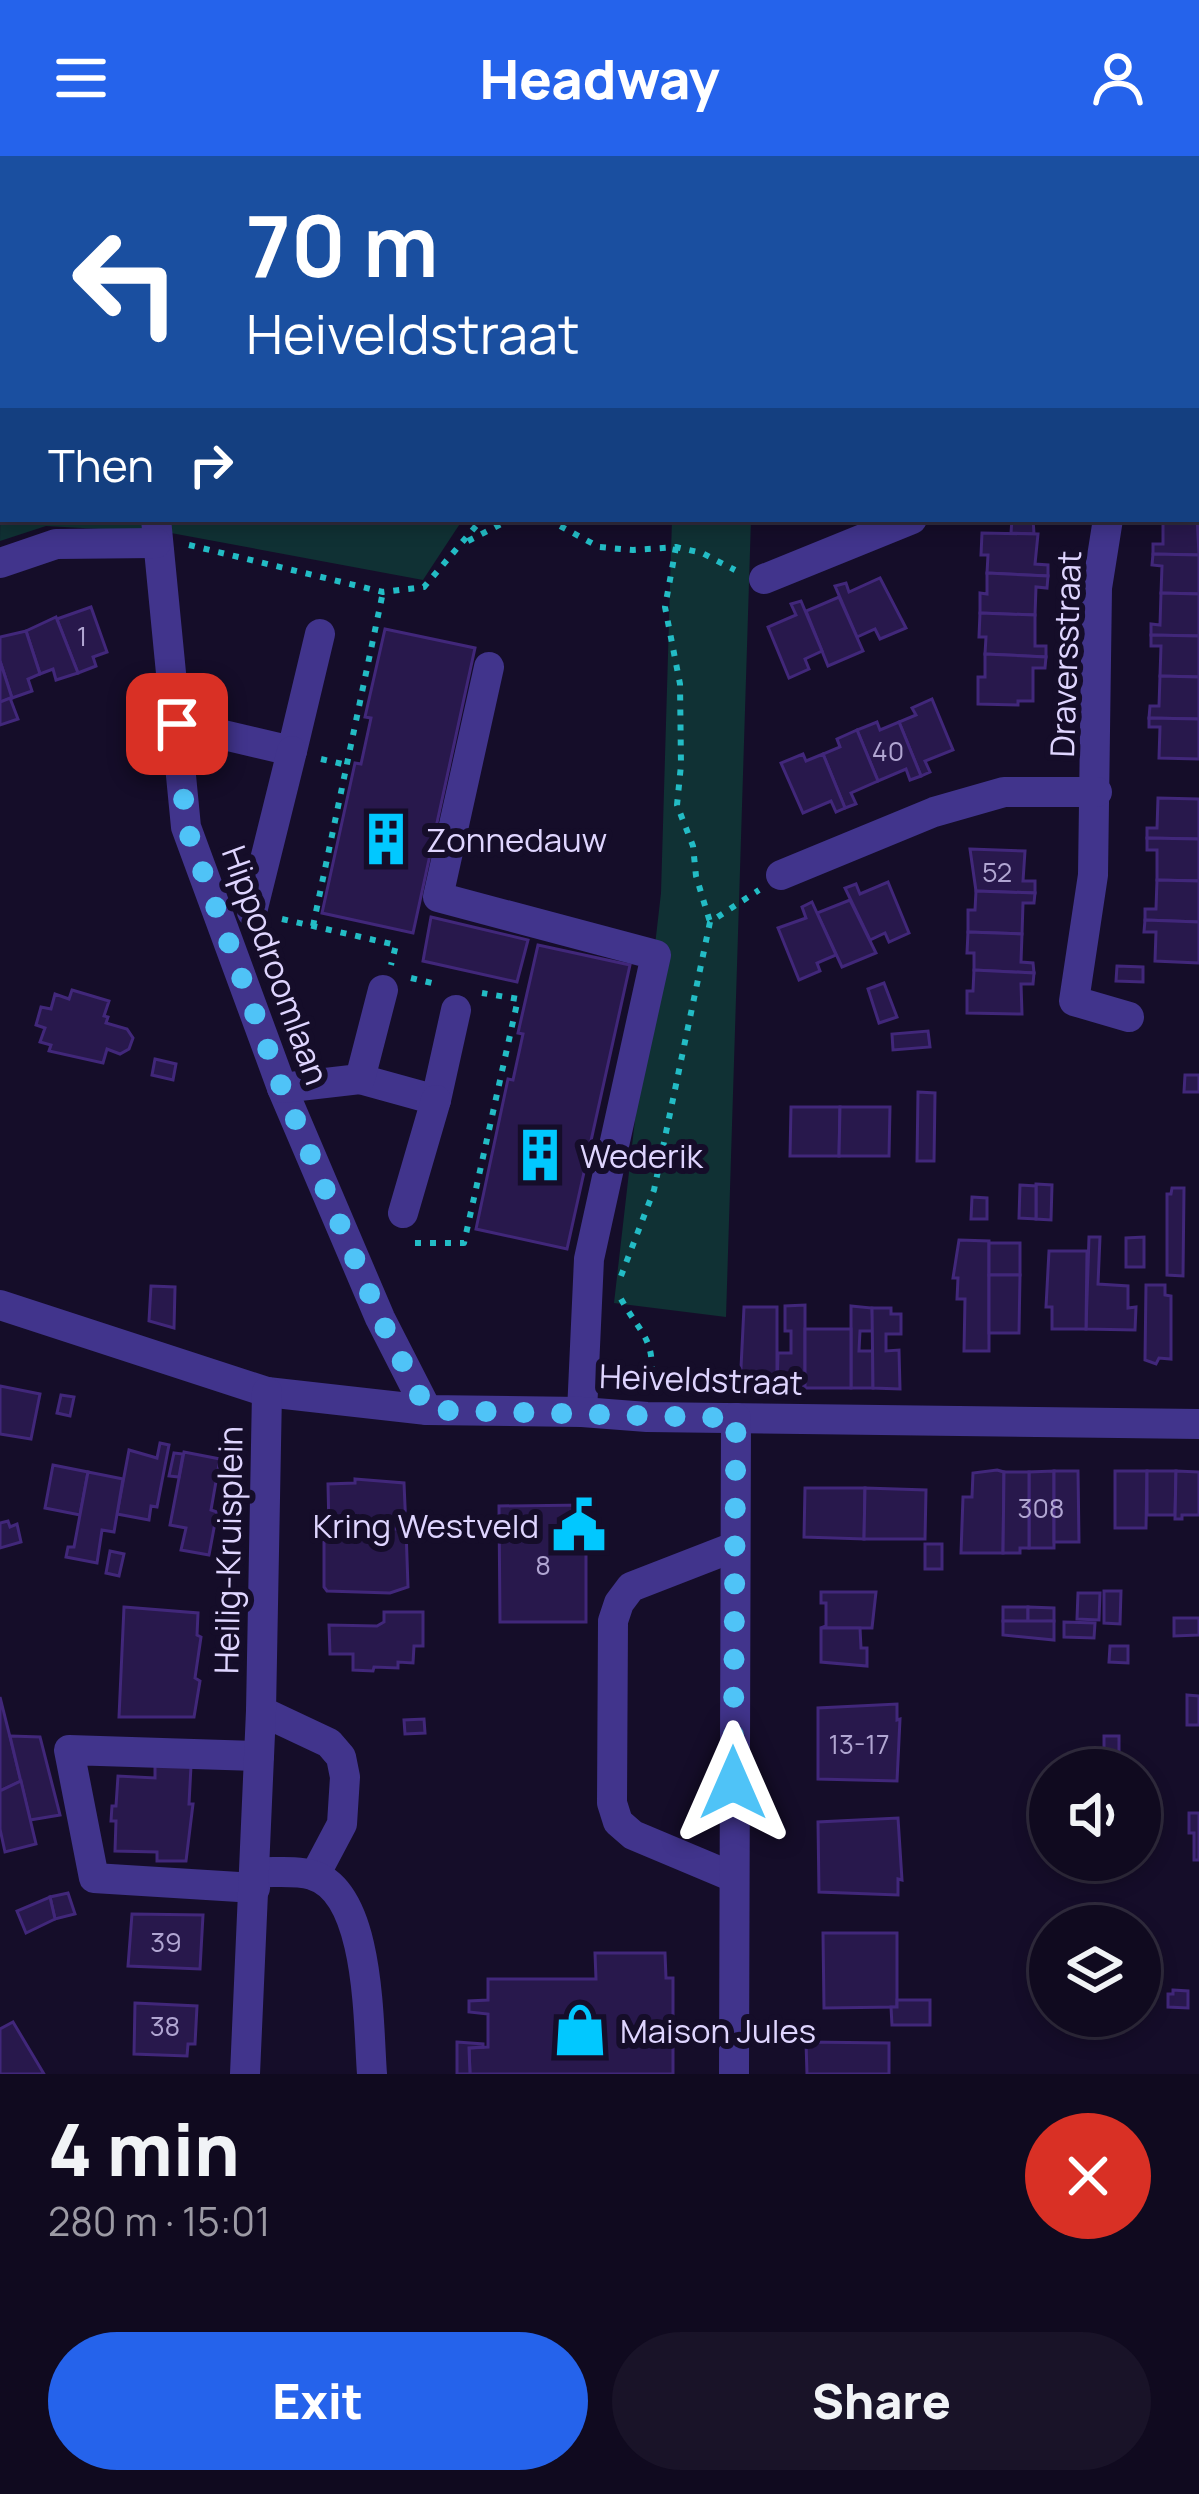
<!DOCTYPE html>
<meta charset="utf-8">
<style>
body{margin:0;font-family:Manrope,sans-serif;background:#191328;color:#f1f3f6;height:100vh;display:flex;flex-direction:column;font-size:45px;white-space:nowrap}
*{box-sizing:border-box;margin:0}
p{font-size:39px;color:#9c9aa4}
.icon{flex:none;width:66px;height:66px;fill:none;stroke:currentColor;stroke-width:2;stroke-linecap:round;stroke-linejoin:round}
.map{position:relative;height:1918px;overflow:hidden}
.drawer{display:flex;flex-direction:column;background:#100a1f;flex:1}
.drawer>*{flex:none}
.hud{position:absolute;left:0px;top:0px;width:1200px;height:366px;box-shadow:0 6px 18px #0003,0 0 0 3px #302b3d;background:#1a4fa0;color:#fff;overflow:hidden}
.fabs{position:absolute;left:1029px;top:1593px;display:grid;gap:24px}
.fabs a{display:grid;place-items:center;width:132px;height:132px;border-radius:50%;background:#100a1f;box-shadow:0 6px 18px #0003,0 0 0 3px #302b3d;font-size:60px}
.pin{position:absolute;display:grid;place-items:center;width:102px;height:102px;color:#fff;margin:-51px;border-radius:24px;box-shadow:0 6px 18px #0006}
.me{position:absolute;width:132px;margin:-66px;rotate:0deg;stroke-linejoin:round;filter:drop-shadow(0 0 9px #0008)}
.turn{display:flex;align-items:center;gap:42px;height:252px;padding:0 48px;font-size:54px}
.turn .icon{width:156px;height:156px;stroke-width:2.5}
.turn b{display:block;font-size:84px;line-height:102px}
.then{display:flex;align-items:center;height:114px;padding:0 48px;background:#0003;gap:24px;font-size:45px}
.round{display:grid;place-items:center;flex:none;width:126px;height:126px;border-radius:63px;background:#191328}
.head{display:flex;align-items:center;justify-content:space-between;height:204px;padding:0 48px}
h1{font-size:72px;font-weight:800;line-height:90px}
.primary-button{display:flex;gap:24px;margin-top:auto;padding:24px 48px}
.primary-button a{flex:1;height:138px;border-radius:72px;background:#2563eb;color:#fff;font-size:48px;font-weight:800;line-height:138px;text-align:center}
.primary-button a+a{background:#191328;color:#f1f3f6}
header{display:flex;justify-content:space-between;align-items:center;height:156px;padding:0 48px;background:#2563eb;color:#fff;font-size:54px;font-weight:800}
.map>svg:first-child{display:block}
.green{fill:#103134}
.building{fill:#28184c;stroke:#41277a;stroke-width:3}
.lines{fill:none;stroke-linecap:round;stroke-linejoin:round}
.path{stroke:#23bcc5;stroke-width:6;stroke-dasharray:6 9;stroke-linecap:butt}
.minor{stroke:#41348c;stroke-width:30}
.major{stroke:#d55cff;stroke-width:30}
.route{stroke:#4fc3f7;stroke-width:21;stroke-dasharray:0 37.8}
.labels{text-anchor:middle;dominant-baseline:central;stroke-width:12;stroke-linejoin:round;paint-order:stroke}
.number-label{font-size:27px;fill:#b1a6d2}
.street-label{font-size:33px;fill:#dfd5ff;stroke:#150d29}
.poi-label{font-size:33px;fill:#dfd5ff;stroke:#150d29;text-anchor:start}
</style>
<header><svg class="icon" aria-label="menu" viewBox="0 0 24 24"><path d="M4 6h16M4 12h16M4 18h16"/></svg>Headway<svg class="icon" aria-label="person" viewBox="0 0 24 24"><circle cx="12" cy="8" r="4"/><path d="M4 21q1-7 8-7t8 7"/></svg></header>
<div class="map">
<svg width="1199" height="1918" viewBox="0 0 1199 1918">
<rect width="100%" height="100%" fill="#150d29"/>
<g class="green">
<polygon points="108,0 532,0 106,3"/>
<polygon points="3,139 3,363 463,363 423,424 171,377 46,370 0,385"/>
<polygon points="672,363 751,363 726,1161 614,1147 661,737"/>
</g>
<g class="building">
<polygon points="621,0 720,0 620,3"/>
<polygon points="1197,358 1199,399 1153,398 1153,388 1163,388 1163,363 1197,363"/>
<polygon points="1012,363 1033,363 1034,378 1011,377"/>
<polygon points="982,377 1038,378 1035,408 1048,409 1048,420 987,417 988,399 981,399"/>
<polygon points="1153,398 1199,399 1199,438 1161,437 1162,410 1152,409"/>
<polygon points="987,417 1048,420 1047,432 1036,431 1035,459 980,457 980,437 987,438"/>
<polygon points="880,422 906,472 880,483 875,473 857,481 835,430 846,427 849,436"/>
<polygon points="1161,437 1199,438 1199,480 1151,479 1151,468 1160,469"/>
<polygon points="839,441 863,495 828,510 806,455"/>
<polygon points="801,445 822,495 805,503 809,513 789,522 768,471 796,459 791,448"/>
<polygon points="91,451 107,496 93,501 96,510 78,517 57,463"/>
<polygon points="980,457 1035,459 1035,490 1046,490 1046,501 985,498 986,481 979,481"/>
<polygon points="56,461 78,517 56,524 53,513 40,518 26,475"/>
<polygon points="385,473 475,492 413,777 322,757 355,607 361,608 371,562 365,561"/>
<polygon points="26,475 40,518 28,523 32,535 12,542 0,505 0,481"/>
<polygon points="1151,479 1199,480 1199,521 1160,520 1161,490 1151,490"/>
<polygon points="985,498 1046,501 1045,512 1033,512 1033,545 1018,545 1018,549 978,548 978,521 985,521"/>
<polygon points="0,505 12,542 0,546"/>
<polygon points="1160,520 1199,521 1199,563 1149,562 1150,550 1159,550"/>
<polygon points="10,542 18,563 0,569 0,546"/>
<polygon points="932,543 953,594 925,605 930,616 921,620 899,566 916,559 912,552"/>
<polygon points="1149,562 1199,563 1199,603 1159,602 1160,571 1149,571"/>
<polygon points="877,566 880,574 899,566 921,620 910,624 906,613 878,625 857,574"/>
<polygon points="857,574 878,625 851,637 856,648 845,652 823,598 840,591 837,583"/>
<polygon points="803,598 806,605 823,598 845,652 836,656 831,645 803,657 781,607"/>
<polygon points="1158,642 1199,643 1199,683 1147,682 1147,672 1157,672"/>
<polygon points="1147,682 1199,683 1199,725 1157,724 1157,694 1147,694"/>
<polygon points="970,693 1025,695 1023,725 1035,725 1035,737 976,735"/>
<polygon points="1157,724 1199,725 1199,766 1145,764 1145,753 1156,753"/>
<polygon points="888,726 909,777 889,786 885,777 870,784 845,732 856,728 860,738"/>
<polygon points="976,735 1035,737 1034,747 1023,747 1022,778 968,776 968,754 975,754"/>
<polygon points="850,744 876,797 842,811 817,757"/>
<polygon points="812,746 836,799 817,807 820,815 799,824 778,772 806,762 802,751"/>
<polygon points="431,761 528,784 517,826 423,805"/>
<polygon points="1145,764 1199,766 1199,807 1155,805 1156,776 1144,776"/>
<polygon points="968,776 1022,778 1021,806 1033,807 1034,817 974,814 974,797 967,797"/>
<polygon points="538,789 630,809 567,1093 476,1073 508,923 513,924 523,878 518,877"/>
<polygon points="1117,810 1143,811 1143,826 1116,825"/>
<polygon points="974,814 1034,817 1033,828 1021,828 1022,858 967,857 967,835 973,835"/>
<polygon points="884,827 897,861 879,867 868,833"/>
<polygon points="72,834 109,845 104,860 108,861 106,867 127,873 133,882 129,893 120,898 107,893 103,907 49,895 51,889 40,886 45,872 36,869 41,851 51,853 55,838 69,843"/>
<polygon points="928,875 930,891 893,894 892,878"/>
<polygon points="155,903 176,908 173,924 152,919"/>
<polygon points="1185,919 1199,919 1199,936 1184,936"/>
<polygon points="918,936 935,937 934,1005 917,1005"/>
<polygon points="791,951 840,951 839,1000 790,1000"/>
<polygon points="840,951 890,951 889,1000 839,1000"/>
<polygon points="1036,1028 1052,1029 1051,1064 1036,1063"/>
<polygon points="1020,1029 1036,1030 1036,1063 1019,1062"/>
<polygon points="1172,1032 1184,1032 1183,1120 1167,1119 1167,1038 1171,1038"/>
<polygon points="972,1041 987,1042 987,1063 971,1063"/>
<polygon points="1089,1081 1100,1081 1098,1128 1128,1130 1128,1152 1136,1151 1135,1174 1086,1173"/>
<polygon points="1144,1081 1144,1111 1126,1111 1126,1082"/>
<polygon points="959,1084 989,1085 989,1195 964,1195 965,1143 957,1143 958,1122 953,1122"/>
<rect x="989" y="1087" width="31" height="32"/>
<polygon points="1049,1095 1087,1095 1086,1173 1052,1173 1052,1151 1046,1151"/>
<polygon points="989,1119 1020,1119 1019,1177 989,1177"/>
<polygon points="1146,1129 1165,1129 1165,1139 1171,1140 1171,1203 1159,1202 1156,1208 1145,1204"/>
<polygon points="151,1130 175,1131 174,1172 149,1165"/>
<polygon points="805,1149 805,1232 777,1232 778,1197 791,1197 791,1175 785,1175 785,1150"/>
<polygon points="851,1150 872,1152 873,1175 860,1175 859,1195 873,1195 873,1232 851,1232"/>
<polygon points="744,1151 777,1151 777,1232 740,1232"/>
<polygon points="872,1152 891,1152 891,1158 901,1158 901,1178 886,1178 886,1195 899,1194 900,1233 873,1232"/>
<rect x="805" y="1173" width="46" height="59"/>
<polygon points="0,1230 40,1238 31,1283 0,1278"/>
<polygon points="61,1239 74,1241 70,1260 57,1257"/>
<polygon points="160,1287 169,1289 157,1351 151,1350 149,1364 117,1358 129,1294 157,1302"/>
<polygon points="184,1296 220,1303 211,1354 217,1356 209,1399 181,1394 186,1372 170,1369"/>
<polygon points="174,1297 183,1298 179,1321 169,1320"/>
<polygon points="53,1309 88,1316 80,1359 45,1352"/>
<polygon points="997,1314 1004,1316 1003,1397 961,1397 963,1341 972,1341 973,1317"/>
<polygon points="1054,1315 1054,1392 1029,1392 1029,1316"/>
<polygon points="1054,1315 1078,1315 1079,1386 1054,1386"/>
<polygon points="1115,1315 1147,1315 1146,1372 1115,1372"/>
<polygon points="1147,1315 1176,1315 1175,1359 1147,1359"/>
<polygon points="1176,1315 1199,1316 1199,1359 1182,1359 1182,1363 1175,1363"/>
<polygon points="88,1316 123,1323 114,1376 102,1374 97,1407 66,1401 68,1391 74,1391"/>
<polygon points="1004,1316 1029,1316 1029,1392 1020,1392 1020,1397 1003,1397"/>
<polygon points="355,1323 404,1327 406,1373 329,1374 328,1328 355,1327"/>
<polygon points="805,1332 865,1332 864,1383 804,1381"/>
<polygon points="865,1332 926,1334 925,1383 864,1383"/>
<polygon points="586,1349 586,1466 500,1466 499,1350"/>
<polygon points="8,1365 10,1371 17,1368 21,1386 0,1392 0,1367"/>
<polygon points="324,1373 406,1373 408,1431 390,1437 327,1435 324,1431"/>
<rect x="925" y="1388" width="17" height="25"/>
<polygon points="110,1395 124,1398 119,1420 106,1417"/>
<polygon points="1104,1435 1121,1435 1120,1468 1104,1467"/>
<polygon points="821,1436 876,1436 872,1472 821,1472 826,1470 826,1447 821,1447"/>
<polygon points="1078,1437 1100,1437 1099,1464 1077,1463"/>
<polygon points="124,1451 198,1457 197,1479 201,1481 195,1522 200,1525 194,1561 119,1561"/>
<polygon points="1003,1451 1028,1451 1028,1466 1003,1465"/>
<polygon points="1028,1451 1054,1452 1054,1465 1028,1466"/>
<polygon points="384,1456 423,1456 423,1490 414,1490 413,1507 398,1506 398,1512 374,1511 373,1515 353,1514 353,1498 330,1498 329,1469 377,1470 384,1466"/>
<polygon points="1174,1462 1199,1462 1199,1479 1174,1480"/>
<polygon points="1003,1465 1054,1465 1054,1484 1003,1479"/>
<polygon points="1064,1466 1095,1467 1094,1482 1064,1481"/>
<polygon points="821,1472 860,1472 861,1492 867,1492 867,1510 821,1506"/>
<polygon points="1110,1490 1128,1490 1128,1507 1109,1506"/>
<polygon points="1187,1539 1199,1540 1199,1569 1187,1569"/>
<polygon points="0,1541 21,1625 0,1635"/>
<polygon points="897,1548 897,1564 900,1563 897,1625 818,1623 818,1552"/>
<polygon points="424,1563 425,1577 405,1578 404,1564"/>
<polygon points="10,1580 40,1581 60,1659 30,1664"/>
<polygon points="1104,1580 1119,1580 1119,1596 1104,1595"/>
<polygon points="155,1609 191,1610 189,1648 193,1648 186,1705 157,1705 157,1696 115,1695 116,1665 111,1665 112,1650 116,1650 118,1620 155,1622"/>
<polygon points="21,1625 36,1688 5,1696 0,1673 0,1635"/>
<polygon points="1189,1657 1199,1657 1199,1704 1194,1704 1194,1677 1189,1677"/>
<polygon points="898,1662 902,1724 898,1723 898,1739 819,1736 818,1666"/>
<polygon points="68,1737 75,1758 55,1763 50,1741"/>
<polygon points="50,1741 55,1763 26,1777 17,1755"/>
<polygon points="132,1758 203,1759 200,1813 128,1810"/>
<polygon points="823,1777 897,1777 897,1851 824,1852"/>
<polygon points="595,1797 665,1797 666,1822 673,1822 673,1918 470,1918 469,1892 488,1891 488,1858 469,1856 469,1845 488,1844 488,1823 596,1823"/>
<polygon points="1173,1834 1188,1835 1188,1852 1168,1851 1168,1838 1173,1838"/>
<polygon points="897,1844 930,1844 930,1869 892,1869 891,1851 897,1851"/>
<polygon points="135,1847 197,1850 195,1888 188,1888 187,1900 134,1898"/>
<polygon points="13,1866 44,1918 0,1918 0,1873"/>
<polygon points="457,1886 483,1888 483,1891 469,1892 470,1918 457,1918"/>
<polygon points="806,1886 889,1887 889,1918 807,1918"/>
</g>
<g class="lines">
<g class="path">
<polyline points="109,3 111,0"/>
<polyline points="887,3 890,0"/>
<polyline points="0,148 3,144"/>
<polyline points="547,363 599,391 633,394 676,391 702,397 735,414"/>
<polyline points="468,385 511,363"/>
<polyline points="189,389 383,436 424,431 482,363"/>
<polyline points="676,391 665,451 680,528 681,609 677,649 693,690 696,720 710,766"/>
<polyline points="321,603 347,609"/>
<polyline points="282,763 396,789 391,809"/>
<polyline points="313,770 383,436"/>
<polyline points="411,822 440,829"/>
<polyline points="415,1087 464,1087 518,843 482,837"/>
<polyline points="621,1120 654,1034 710,766 759,734"/>
<path d="M621,1143C643,1182 657,1183 650,1234"/>
</g>
<g class="minor">
<polyline points="222,3 224,0"/>
<polyline points="785,3 785,0"/>
<polyline points="1135,3 1135,0"/>
<polyline points="156,363 186,671 282,932 380,1162 427,1254"/>
<polyline points="1108,363 1097,432 1093,719 1074,845 1129,861"/>
<polyline points="0,407 56,388 156,387"/>
<polyline points="764,423 912,363"/>
<polyline points="489,511 438,741 656,799 589,1103 582,1256"/>
<polyline points="177,568 292,595 320,478"/>
<polyline points="781,719 934,656 1004,636 1097,636"/>
<polyline points="252,756 292,595"/>
<polyline points="360,923 436,944 456,854"/>
<polyline points="282,932 360,923 383,834"/>
<polyline points="403,1057 436,944"/>
<polyline points="0,1149 267,1236 427,1254 582,1256 647,1261 1199,1268"/>
<polyline points="261,1555 329,1587 341,1601 345,1621 342,1668 315,1719"/>
<path d="M255,1716C272,1717 296,1714 312,1719C371,1736 368,1868 372,1918"/>
<polyline points="733,1721 633,1679 618,1666 612,1647 613,1465 619,1447 631,1431 734,1391"/>
<polyline points="255,1732 94,1722 69,1594 259,1600"/>
<polyline points="245,1918 261,1555 267,1236"/>
<polyline points="734,1918 736,1262"/>
</g>
<g class="major">
<polyline points="40,3 43,0"/>
<polyline points="0,56 3,52"/>
</g>
</g>
<g class="lines">
<polyline class="route" points="177,568 186,670 282,932 380,1162 427,1254 736,1262 733,1627"/>
</g>
<defs>
<symbol id="building-bare" viewBox="-9 -9 18 18"><path d="M-4-6H4V6H1V3H-1V6H-4ZM-2.5-4.3h1.7v1.8h-1.7ZM.8-4.3h1.7v1.8H.8ZM-2.5-1h1.7V.8h-1.7ZM.8-1h1.7V.8H.8Z" fill="#01c8ff" stroke="#150d29" stroke-width="2.5" paint-order="stroke"/></symbol>
<symbol id="civic-bare" viewBox="-9 -9 18 18"><path d="M-.6-6.5H3V-4.5H.6V-3L4-1V1h2V6H-6V1h2V-1L-.6-3ZM-1.2 2.5V6h2.4V2.5Z" fill="#01c8ff" stroke="#150d29" stroke-width="2.5" paint-order="stroke"/></symbol>
<symbol id="shop-bare" viewBox="-9 -9 18 18"><path d="M-5-2.5h2.3a2.7 3.5 0 0 1 5.4 0H5L5.5 6h-11ZM-1.5-2.5h3a1.5 2.3 0 0 0-3 0Z" fill="#01c8ff" stroke="#150d29" stroke-width="2.5" paint-order="stroke"/></symbol>
</defs>
<g fill-rule="evenodd">
<use href="#building-bare" x="348" y="645" width="76" height="76"/>
<use href="#building-bare" x="502" y="961" width="76" height="76"/>
<use href="#civic-bare" x="541" y="1331" width="76" height="76"/>
<use href="#shop-bare" x="542" y="1836" width="76" height="76"/>
</g>
<g class="labels">
<g class="number-label">
<text x="82" y="479">1</text>
<text x="888" y="594">40</text>
<text x="997" y="715">52</text>
<text x="1041" y="1351">308</text>
<text x="543" y="1408">8</text>
<text x="859" y="1587">13-17</text>
<text x="166" y="1785">39</text>
<text x="165" y="1869">38</text>
</g>
<g class="street-label">
<text transform="translate(1065 498) rotate(-88)">Draversstraat</text>
<text transform="translate(276 809) rotate(70)">Hippodroomlaan</text>
<text transform="translate(701 1223) rotate(2)">Heiveldstraat</text>
<text transform="translate(228 1394) rotate(-89)">Heilig-Kruisplein</text>
</g>
<g class="poi-label">
<text x="426" y="683">Zonnedauw</text>
<text x="580" y="999">Wederik</text>
<text x="539" y="1369" text-anchor="end">Kring Westveld</text>
<text x="620" y="1874">Maison Jules</text>
</g>
</g>
</svg>
<div class="fabs">
<a><svg class="icon" aria-label="sound" viewBox="0 0 24 24"><path d="M4 9h4l5-4v14l-5-4H4zM17 9q2 3 0 6"/></svg></a>
<a><svg class="icon" aria-label="layers" viewBox="0 0 24 24"><path d="M12 4l9 5-9 5-9-5zM3 14l9 5 9-5"/></svg></a>
</div>
<div class="pin" style="left:177px;top:568px;background:#d93025"><svg class="icon" aria-label="arrive" viewBox="0 0 24 24"><path d="M6 21V4h12l-3 4 3 4H6"/></svg></div>
<svg class="me" style="left:733px;top:1627px" viewBox="-20 -20 40 40"><path d="M0-17L14 15 0 8-14 15z" fill="#4fc3f7" stroke="#fff" stroke-width="4"/></svg>
<div class="hud">
<div class="turn"><svg class="icon" aria-label="left" viewBox="0 0 24 24"><path d="M17 20v-9H6M10 6l-5 5 5 5"/></svg><div><b>70 m</b>Heiveldstraat</div></div>
<div class="then">Then<svg class="icon" aria-label="right" viewBox="0 0 24 24"><path d="M7 20v-9h11M14 6l5 5-5 5"/></svg></div>
</div>
</div>
<section class="drawer">
<div class="head"><div><h1>4 min</h1><p>280 m · 15:01</p></div><a class="round" style="background:#d93025;color:#fff"><svg class="icon" aria-label="close" viewBox="0 0 24 24"><path d="M6 6l12 12M18 6L6 18"/></svg></a></div>
<div class="primary-button"><a>Exit</a><a>Share</a></div>
</section>
